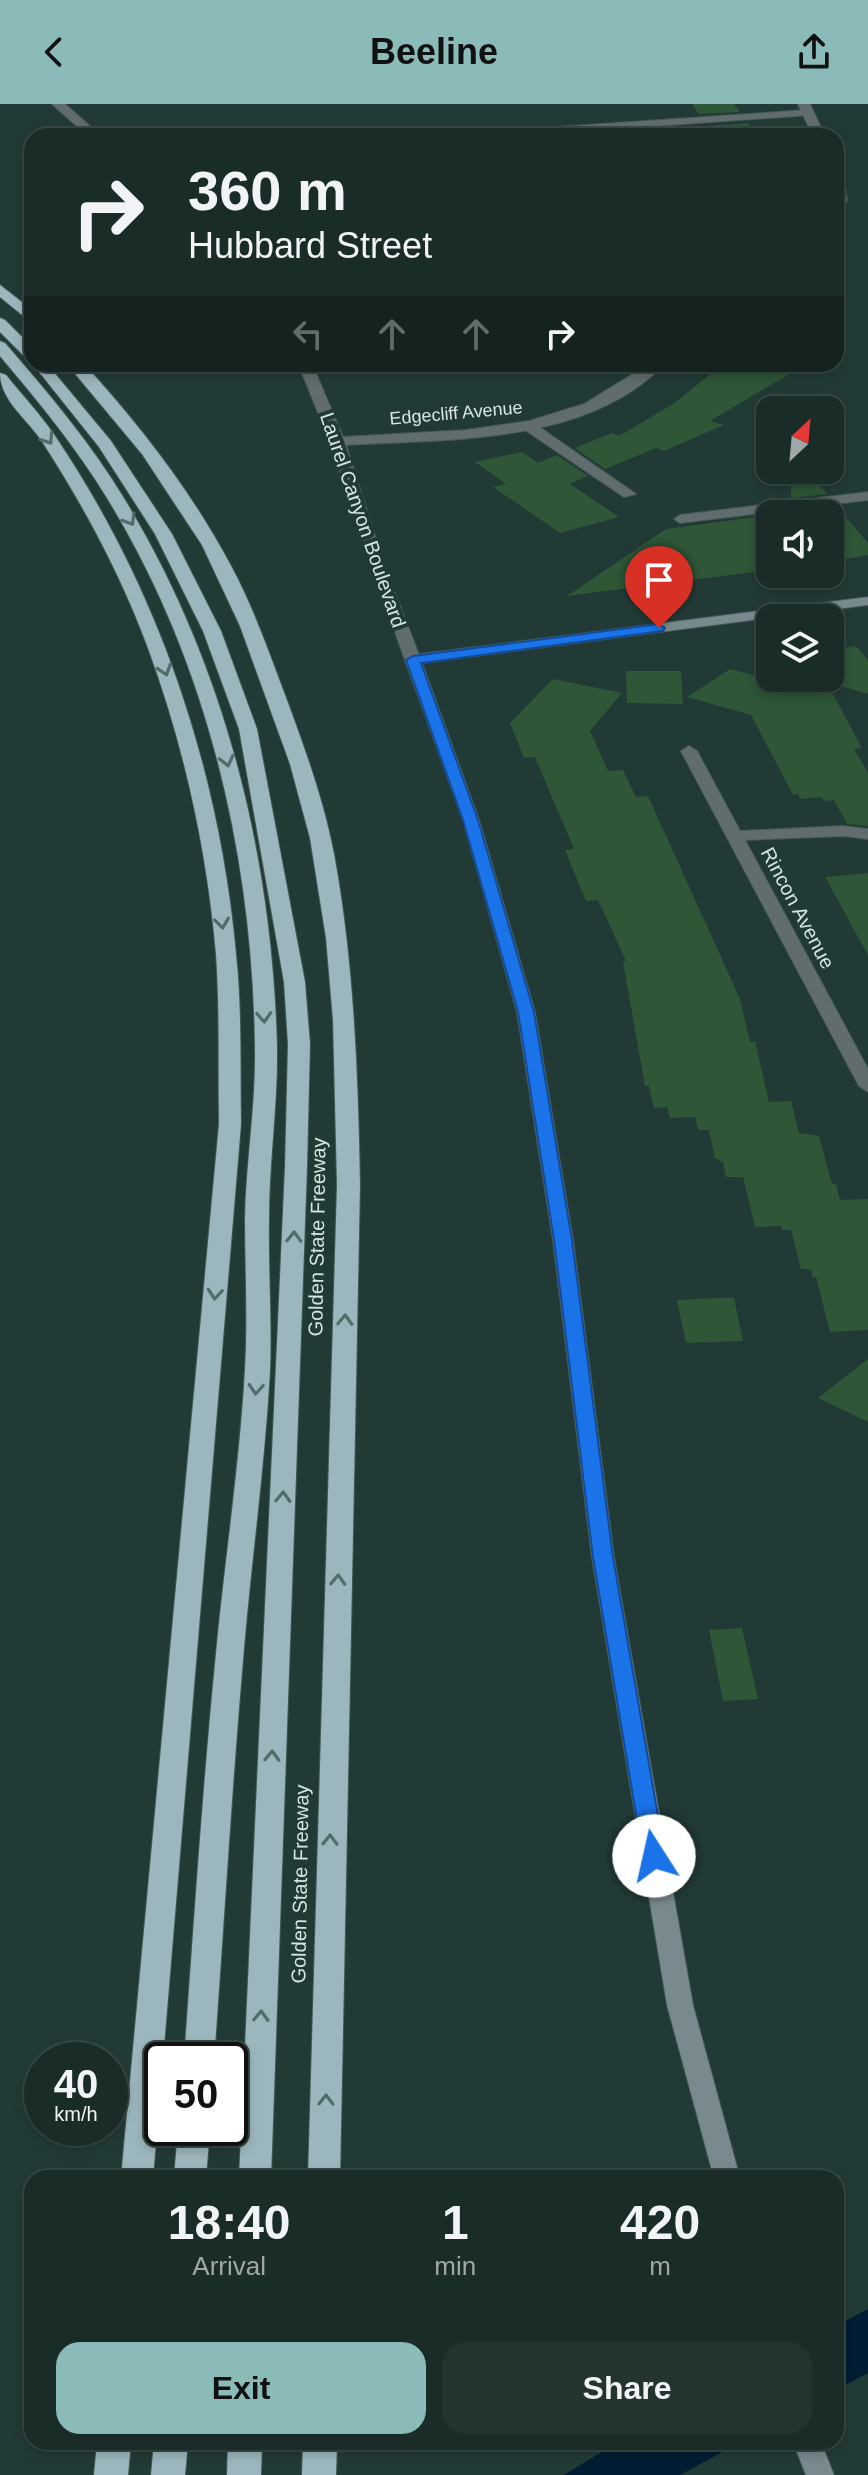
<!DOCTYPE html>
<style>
body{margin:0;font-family:Helvetica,sans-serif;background:#233430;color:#f1f3f6;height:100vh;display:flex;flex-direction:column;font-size:30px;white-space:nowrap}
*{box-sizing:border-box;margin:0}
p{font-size:26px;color:#9fa7a8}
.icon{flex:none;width:44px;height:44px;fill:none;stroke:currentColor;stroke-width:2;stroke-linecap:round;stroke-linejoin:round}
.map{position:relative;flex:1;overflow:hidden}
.sheet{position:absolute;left:24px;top:2066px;width:820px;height:280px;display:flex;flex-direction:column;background:#1a2c28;border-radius:24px;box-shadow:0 4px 12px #0003,0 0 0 2px #384845}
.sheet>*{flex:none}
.top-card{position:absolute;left:24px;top:24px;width:820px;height:244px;border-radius:24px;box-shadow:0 4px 12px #0003,0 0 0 2px #384845;background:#1a2c28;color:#f1f3f6;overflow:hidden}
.needle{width:52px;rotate:26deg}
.buttons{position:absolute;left:756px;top:292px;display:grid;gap:16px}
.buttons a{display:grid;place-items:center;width:88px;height:88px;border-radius:16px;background:#1a2c28;box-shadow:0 4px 12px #0003,0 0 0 2px #384845;font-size:40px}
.speed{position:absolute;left:24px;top:1938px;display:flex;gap:16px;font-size:40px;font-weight:700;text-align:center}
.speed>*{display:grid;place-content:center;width:104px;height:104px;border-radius:50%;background:#1a2c28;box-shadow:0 4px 12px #0003,0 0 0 2px #384845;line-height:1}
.speed small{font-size:20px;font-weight:400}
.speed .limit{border:4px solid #111;border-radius:12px;background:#fff;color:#111}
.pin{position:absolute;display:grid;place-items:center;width:68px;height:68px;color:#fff;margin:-82px -34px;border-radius:50% 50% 50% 0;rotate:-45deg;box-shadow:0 0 8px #0007}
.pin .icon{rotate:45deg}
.me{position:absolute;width:88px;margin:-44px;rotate:350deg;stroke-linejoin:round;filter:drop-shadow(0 0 6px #0008)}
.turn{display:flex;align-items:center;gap:28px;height:168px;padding:0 32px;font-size:36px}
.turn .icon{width:104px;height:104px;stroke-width:2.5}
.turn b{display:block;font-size:56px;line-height:68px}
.lanes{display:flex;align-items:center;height:76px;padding:0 32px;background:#0003;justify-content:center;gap:40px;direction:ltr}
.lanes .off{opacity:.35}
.eta{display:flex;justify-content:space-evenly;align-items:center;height:136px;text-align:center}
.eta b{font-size:48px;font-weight:700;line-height:56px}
.button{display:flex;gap:16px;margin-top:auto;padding:16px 32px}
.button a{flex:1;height:92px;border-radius:24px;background:#8bbbb9;color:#111;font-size:32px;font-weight:700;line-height:92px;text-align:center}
.button a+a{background:#233430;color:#f1f3f6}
header{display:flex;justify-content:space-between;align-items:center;height:104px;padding:0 32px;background:#8bbbb9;color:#111;font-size:36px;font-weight:700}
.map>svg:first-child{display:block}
.water{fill:#001d33}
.building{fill:#2e5637}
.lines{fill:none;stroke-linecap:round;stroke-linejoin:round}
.service-casing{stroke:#435955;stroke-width:2}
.minor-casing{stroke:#435955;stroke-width:2}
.tertiary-casing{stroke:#435955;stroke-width:2}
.secondary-casing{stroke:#435955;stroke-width:2}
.motorway-casing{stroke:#435955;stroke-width:2}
.service{fill:#616c6e;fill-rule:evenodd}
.minor{fill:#616c6e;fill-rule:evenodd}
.tertiary{fill:#616c6e;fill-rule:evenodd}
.secondary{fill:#798a8e;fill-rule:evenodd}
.motorway{fill:#9bb6bc;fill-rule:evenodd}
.oneway{stroke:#526c6c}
.route{fill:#1a73e8;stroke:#114b97;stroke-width:2}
.labels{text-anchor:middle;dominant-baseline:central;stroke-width:8;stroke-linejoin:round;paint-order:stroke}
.far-street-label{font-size:18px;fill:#d7e5e2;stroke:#223a36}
.street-label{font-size:20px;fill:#d7e5e2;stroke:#223a36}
</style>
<header><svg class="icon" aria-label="back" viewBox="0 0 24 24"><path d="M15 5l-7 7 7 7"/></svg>Beeline<svg class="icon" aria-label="share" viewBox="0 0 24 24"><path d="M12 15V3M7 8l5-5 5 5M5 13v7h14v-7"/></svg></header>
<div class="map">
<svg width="868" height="2371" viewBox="0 0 868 2371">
<rect width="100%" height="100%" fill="#223a36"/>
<g class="water">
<polygon points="868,2205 868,2269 836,2286 836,2222"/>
<polygon points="618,2338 741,2338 680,2371 564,2371"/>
</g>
<g class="building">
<polygon points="692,0 734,0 740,8 699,10"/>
<polygon points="748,19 758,32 714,32 706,22"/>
<polygon points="723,260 806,260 710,317 724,321 664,347 656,344 605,365 575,344 612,329 619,332 673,300"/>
<polygon points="522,348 538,359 557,351 588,372 570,380 619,413 560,429 493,383 506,380 475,358"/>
<polygon points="791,366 807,366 827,390 791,394"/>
<polygon points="837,403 868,439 868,451 830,458 830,410 778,410"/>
<polygon points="770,411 770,466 567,492 666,425"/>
<polygon points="856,542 868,556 868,590 830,579 830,545"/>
<polygon points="730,565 792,581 798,576 830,585 862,644 854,645 868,669 868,722 847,720 834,696 824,697 822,693 800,695 798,690 793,691 751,611 687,593"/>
<polygon points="626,567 681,567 683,600 627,599"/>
<polygon points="553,575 622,589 590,627 608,667 623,666 636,693 648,692 740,895 750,938 755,937 769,998 791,997 799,1029 819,1032 832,1080 836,1080 840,1096 868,1095 868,1226 830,1228 816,1173 813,1174 811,1165 801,1165 791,1126 782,1126 781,1122 755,1123 743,1073 726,1073 723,1058 715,1054 709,1026 698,1026 695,1013 670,1014 667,1003 654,1004 649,982 645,982 623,858 626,857 598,796 586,797 565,746 574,745 535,653 524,654 510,619"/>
<polygon points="868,769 868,851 825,773"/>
<polygon points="718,1194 734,1194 743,1237 686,1239 677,1196"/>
<polygon points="868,1255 868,1318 818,1294"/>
<polygon points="742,1524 758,1595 723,1597 709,1526"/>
</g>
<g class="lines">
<defs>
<polygon id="service" points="868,388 868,396 680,419 674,415 680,411"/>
<g id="minor">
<polygon points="807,6 811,7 811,11 518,32 275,32 271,29 277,26 512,26"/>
<polygon points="522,318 532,318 636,390 624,393 522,324"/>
<polygon points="689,642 697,647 740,727 843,722 868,725 868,735 843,732 745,736 868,965 868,988 859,982 681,647"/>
</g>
<g id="tertiary">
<polygon points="52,0 65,0 101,32 88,32"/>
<polygon points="798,0 810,0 825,32 813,32"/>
<polygon points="836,63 842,66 847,96 840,111 836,112"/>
<path d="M298,260H312L343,333L466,326L529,317L584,300L649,260H664C588,341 447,335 346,341L384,460L421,556L413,561L405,556C369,457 340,357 298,260Z"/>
</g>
<g id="secondary">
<polygon points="868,493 868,501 422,559 479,716 535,908 573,1136 614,1453 693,1901 740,2074 714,2074 667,1901 592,1453 553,1136 517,908 463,716 405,556 413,551"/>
<polygon points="793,2338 821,2338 834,2371 806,2371"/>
</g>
<g id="motorway">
<polygon points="0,181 32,206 32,219 0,193"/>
<polygon points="0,214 5,216 32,243 32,252 23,251 0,228"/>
<path d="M0,237L5,239C48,289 91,339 125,396C225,561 272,751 277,943C278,1000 269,1057 269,1114C268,1165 272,1216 270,1267C265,1359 252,1451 244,1544C232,1681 224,1819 214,1956H184C194,1817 203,1678 217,1539C226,1448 240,1357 245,1265C248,1215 245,1164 245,1114C246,1058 256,1002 255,945C253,754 208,558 107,394C76,343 38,297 0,252Z"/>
<polygon points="32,259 47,260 111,337 172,430 221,527 257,625 305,878 310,940 307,1063 271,2074 239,2074 285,1063 288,940 284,878 239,625 203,527 155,430 99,343"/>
<path d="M67,260H84C139,320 191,387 230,460C254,504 270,552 288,599C306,648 324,698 334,750C354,859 358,970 360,1081L340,2074H308L337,1081L333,916L326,834L310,734L290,660L240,522L202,441L142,350Z"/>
<path d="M0,269L6,271C22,291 41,311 55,332C159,486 219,665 236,850C242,906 240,963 241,1020L153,2074H121L219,1020C218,964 220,907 216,850C207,746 184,642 148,544C121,471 85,404 43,339C29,316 0,297 0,269Z"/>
<polygon points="178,2024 210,2024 206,2074 174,2074"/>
<polygon points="97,2338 131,2338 128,2371 94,2371"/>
<polygon points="154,2338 188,2338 185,2371 151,2371"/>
<polygon points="228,2338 262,2338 261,2371 227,2371"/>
<polygon points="303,2338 337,2338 336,2371 302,2371"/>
</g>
</defs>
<use href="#service" class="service-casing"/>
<use href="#minor" class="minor-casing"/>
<use href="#tertiary" class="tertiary-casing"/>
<use href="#secondary" class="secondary-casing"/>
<use href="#motorway" class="motorway-casing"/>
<use href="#service" class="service"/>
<use href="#minor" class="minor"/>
<use href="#tertiary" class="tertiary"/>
<use href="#secondary" class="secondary"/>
<use href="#motorway" class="motorway"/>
</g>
<defs><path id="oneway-chevron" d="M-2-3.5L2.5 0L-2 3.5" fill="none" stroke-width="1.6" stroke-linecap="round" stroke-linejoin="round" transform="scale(2)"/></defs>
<g class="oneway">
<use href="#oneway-chevron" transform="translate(48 335) rotate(56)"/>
<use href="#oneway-chevron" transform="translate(130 416) rotate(59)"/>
<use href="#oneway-chevron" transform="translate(165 566) rotate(72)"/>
<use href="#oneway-chevron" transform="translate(227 657) rotate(77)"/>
<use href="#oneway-chevron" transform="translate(222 819) rotate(83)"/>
<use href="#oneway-chevron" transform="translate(264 913) rotate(87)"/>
<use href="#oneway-chevron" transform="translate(294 1133) rotate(-88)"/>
<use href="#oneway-chevron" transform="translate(215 1190) rotate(95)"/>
<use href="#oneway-chevron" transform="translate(345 1216) rotate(-88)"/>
<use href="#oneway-chevron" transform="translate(256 1285) rotate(94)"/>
<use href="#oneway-chevron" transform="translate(283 1393) rotate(-88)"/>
<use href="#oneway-chevron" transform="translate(338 1476) rotate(-88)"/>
<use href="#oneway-chevron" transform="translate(272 1652) rotate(-88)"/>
<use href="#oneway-chevron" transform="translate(330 1736) rotate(-89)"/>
<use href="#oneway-chevron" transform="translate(261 1912) rotate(-88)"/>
<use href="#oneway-chevron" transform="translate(326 1996) rotate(-89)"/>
</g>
<polygon class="route" points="659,520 665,524 663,527 421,559 478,716 534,908 572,1136 613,1453 665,1752 662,1757 646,1757 643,1752 593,1453 554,1136 518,908 463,716 406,556 413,552"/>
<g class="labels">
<g class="far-street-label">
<text transform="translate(456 309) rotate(-5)">Edgecliff Avenue</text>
</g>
<g class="street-label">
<text transform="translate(363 416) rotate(71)">Laurel Canyon Boulevard</text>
<text transform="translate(798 804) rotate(62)">Rincon Avenue</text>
<text transform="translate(317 1133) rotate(-89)">Golden State Freeway</text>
<text transform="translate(300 1780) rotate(-89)">Golden State Freeway</text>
</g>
</g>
</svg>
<div class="buttons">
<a><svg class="needle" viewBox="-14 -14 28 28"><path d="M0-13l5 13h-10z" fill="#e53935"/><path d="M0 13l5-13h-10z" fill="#9fa7a8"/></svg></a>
<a><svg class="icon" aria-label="sound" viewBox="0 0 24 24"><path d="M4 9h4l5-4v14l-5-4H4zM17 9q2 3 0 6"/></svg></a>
<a><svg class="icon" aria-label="layers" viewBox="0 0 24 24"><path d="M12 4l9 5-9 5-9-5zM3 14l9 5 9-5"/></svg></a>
</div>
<div class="speed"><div>40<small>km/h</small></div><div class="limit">50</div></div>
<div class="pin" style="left:659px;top:524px;background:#d93025"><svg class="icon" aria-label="arrive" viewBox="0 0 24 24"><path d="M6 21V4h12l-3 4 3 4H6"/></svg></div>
<svg class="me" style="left:654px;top:1752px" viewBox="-20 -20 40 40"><circle r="19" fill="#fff"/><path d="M0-13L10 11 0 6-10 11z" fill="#1a73e8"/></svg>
<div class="top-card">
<div class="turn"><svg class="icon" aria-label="right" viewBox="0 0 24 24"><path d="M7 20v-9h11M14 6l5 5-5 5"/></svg><div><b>360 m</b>Hubbard Street</div></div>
<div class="lanes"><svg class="icon off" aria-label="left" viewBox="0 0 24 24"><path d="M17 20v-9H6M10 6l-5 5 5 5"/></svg><svg class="icon off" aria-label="ahead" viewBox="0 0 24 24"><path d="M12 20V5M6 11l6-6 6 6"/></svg><svg class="icon off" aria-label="ahead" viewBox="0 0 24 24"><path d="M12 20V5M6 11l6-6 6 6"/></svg><svg class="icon" aria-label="right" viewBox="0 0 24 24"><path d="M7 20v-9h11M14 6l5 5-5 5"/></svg></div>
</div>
<section class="sheet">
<div class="eta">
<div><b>18:40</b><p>Arrival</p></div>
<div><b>1</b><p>min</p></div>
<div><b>420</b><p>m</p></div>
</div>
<div class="button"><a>Exit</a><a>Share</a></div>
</section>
</div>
